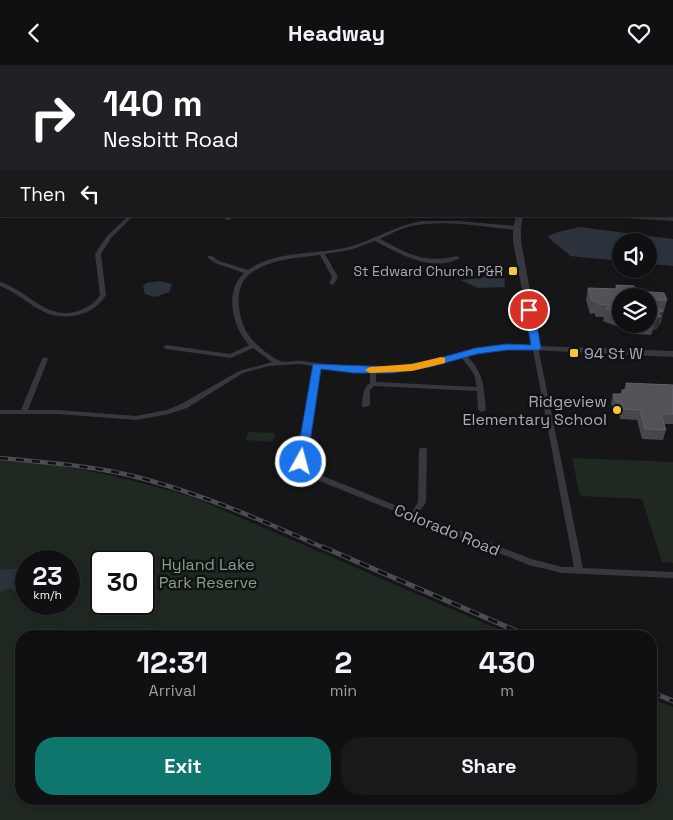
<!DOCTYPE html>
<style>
body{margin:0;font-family:"Space Grotesk",sans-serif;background:#19191b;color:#f1f3f6;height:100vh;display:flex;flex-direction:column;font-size:19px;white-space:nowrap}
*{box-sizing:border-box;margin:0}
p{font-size:16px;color:#9c9d9f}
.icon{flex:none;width:28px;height:28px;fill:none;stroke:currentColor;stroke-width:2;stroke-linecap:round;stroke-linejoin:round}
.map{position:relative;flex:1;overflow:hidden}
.panel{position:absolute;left:15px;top:565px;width:642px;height:175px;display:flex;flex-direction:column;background:#101012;border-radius:20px;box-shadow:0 2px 12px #0003,0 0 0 1px #303032}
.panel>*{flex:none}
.top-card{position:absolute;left:0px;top:0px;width:674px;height:152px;box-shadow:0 2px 12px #0003,0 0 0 1px #303032;background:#202124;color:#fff;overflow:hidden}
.buttons{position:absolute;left:612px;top:168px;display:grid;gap:10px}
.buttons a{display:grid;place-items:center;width:45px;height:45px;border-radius:50%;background:#101012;box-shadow:0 2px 12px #0003,0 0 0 1px #303032;font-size:25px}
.speed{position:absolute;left:15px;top:485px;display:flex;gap:10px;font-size:25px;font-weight:700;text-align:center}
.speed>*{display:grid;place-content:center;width:65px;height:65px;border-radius:50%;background:#101012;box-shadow:0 2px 12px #0003,0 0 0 1px #303032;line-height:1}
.speed small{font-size:12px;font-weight:400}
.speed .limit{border:2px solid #111;border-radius:8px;background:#fff;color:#111}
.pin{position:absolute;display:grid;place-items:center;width:42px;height:42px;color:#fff;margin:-21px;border:2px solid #fff;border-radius:50%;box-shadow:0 1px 5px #0007}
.me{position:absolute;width:55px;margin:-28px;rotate:7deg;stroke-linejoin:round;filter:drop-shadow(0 0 4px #0008)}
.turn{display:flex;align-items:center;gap:18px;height:105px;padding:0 20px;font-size:22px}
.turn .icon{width:65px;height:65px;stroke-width:2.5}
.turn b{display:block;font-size:35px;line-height:42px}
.then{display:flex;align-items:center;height:48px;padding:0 20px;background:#0003;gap:10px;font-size:19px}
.eta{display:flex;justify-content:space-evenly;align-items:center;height:85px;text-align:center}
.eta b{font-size:30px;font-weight:600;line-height:35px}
.primary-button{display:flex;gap:10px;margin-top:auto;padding:10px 20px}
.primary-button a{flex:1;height:58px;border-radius:20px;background:#0f766e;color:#fff;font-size:20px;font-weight:600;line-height:58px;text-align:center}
.primary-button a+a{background:#19191b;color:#f1f3f6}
header{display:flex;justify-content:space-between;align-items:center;height:65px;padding:0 20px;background:#101012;font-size:22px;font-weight:600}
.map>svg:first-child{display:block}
.green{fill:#202822;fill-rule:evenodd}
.water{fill:#2c333c}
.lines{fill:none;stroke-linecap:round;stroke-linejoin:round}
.minor{fill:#37373d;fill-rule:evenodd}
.tertiary{fill:#37373d;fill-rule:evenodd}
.secondary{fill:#45464d;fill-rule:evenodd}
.rail-far1-casing{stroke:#4c4d54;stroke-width:4.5}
.rail-casing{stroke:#4c4d54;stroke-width:5}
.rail-far1{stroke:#111113;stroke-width:2.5;stroke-dasharray:8;stroke-linecap:butt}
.rail{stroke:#111113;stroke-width:3;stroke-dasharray:10;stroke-linecap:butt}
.wall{fill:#47474d;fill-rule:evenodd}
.shaded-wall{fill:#2f2f33}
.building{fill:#525259;stroke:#5f6068}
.route{fill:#1a73e8;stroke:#114b97}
.slow{fill:#f59e0b}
.poi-dot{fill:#f2c834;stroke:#111113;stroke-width:2}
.labels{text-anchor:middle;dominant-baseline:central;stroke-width:5;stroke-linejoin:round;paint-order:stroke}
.far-poi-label{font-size:14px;fill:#a8abb8;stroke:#111113;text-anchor:end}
.poi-label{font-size:16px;fill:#a8abb8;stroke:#111113;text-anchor:start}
.street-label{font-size:16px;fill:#a8abb8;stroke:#111113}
.park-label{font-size:16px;fill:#7fa385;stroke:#111113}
</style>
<header><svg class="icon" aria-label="back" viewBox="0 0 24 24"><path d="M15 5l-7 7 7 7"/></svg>Headway<svg class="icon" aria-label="heart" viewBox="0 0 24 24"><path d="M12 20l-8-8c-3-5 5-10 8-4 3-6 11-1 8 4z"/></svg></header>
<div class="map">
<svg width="673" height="755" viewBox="0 0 673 755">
<rect width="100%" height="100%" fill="#161618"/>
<g class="green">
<polygon points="248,367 275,368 273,377 246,375"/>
<polygon points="572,393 673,397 673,498 662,497 642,434 580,431"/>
<path d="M0,396C18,397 36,397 53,400C102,407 148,419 195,433L514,571H21V734H651V633L673,642V755H0ZM26,496H69V539H26ZM101,496H144V539H101Z"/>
</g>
<g class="water">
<path d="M579,162L673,174V201L649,199V176H621V196L570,191C564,183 554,180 548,171L558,167Z"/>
<polygon points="495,205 504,208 505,222 478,223 461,215 481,213"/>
<polygon points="160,216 172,219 169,227 155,232 145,229 143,222 146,218"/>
<polygon points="25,503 26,521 14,526 11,523 0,526 0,505"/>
</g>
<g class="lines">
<g class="minor">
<polygon points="11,0 15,0 14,1 10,1"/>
<rect x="115" y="0" width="4" height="1"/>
<rect x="183" y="0" width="4" height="1"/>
<polygon points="507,0 525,0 526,1 511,1"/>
<polygon points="565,0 599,0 597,1 564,1"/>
<polygon points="601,0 624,0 625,1 605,1"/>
<rect x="672" y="28" width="1" height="2"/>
<rect x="672" y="70" width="1" height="2"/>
<rect x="0" y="83" width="1" height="3"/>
<rect x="672" y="101" width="1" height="2"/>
<path d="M128,151H133L111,173L101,189L106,230C99,241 90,247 78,250C42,258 30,233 0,221V217C29,226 46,256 78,246C87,243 95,238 100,230L95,189L107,171Z"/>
<polygon points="228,151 234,151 230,155 226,155 225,154"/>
<polygon points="279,151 309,151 307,153 281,153"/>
<polygon points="623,151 673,152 673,156 625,153"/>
<path d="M422,156H458L517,161L520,163L517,165C483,162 446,154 412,161C401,163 390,169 380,174C409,189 423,199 457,191L460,193C432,208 400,189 375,176L350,185L325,189L338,212L334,219L332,220L329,218L332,212L320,190C297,193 271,194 251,208C237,218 237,236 241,253C245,270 256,280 270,290C273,292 277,295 280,296C287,298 295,295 303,296C333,300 363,306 393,303C416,301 438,295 460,288C482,281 515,278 538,282L583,503L673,507V513L562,508L529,500L307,411L297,397V390L313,301L299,299L269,301L243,308L187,343L169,349L136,355L58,349H0V345H21L42,294L45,292L48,294L28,345H58L136,351L167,345L181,339L239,306L272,297L253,283L231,293L166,284L163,282L166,280L230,289L249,280C232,262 224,226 244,208L215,198L208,193V191H212L219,196L248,205C275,185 317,190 349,182C374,175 396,160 422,156ZM507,284L533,285L574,502H562L531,494L418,449L426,437L427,385L426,383H420L419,385L418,437L412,447L313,407L305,397V390L319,302L354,307H370V318C362,323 363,332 362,340L363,342H366L370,340V325L374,321L477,326L478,345L482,347L486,345C484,322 484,308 467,291L477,288ZM461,292L474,309L477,322L376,317V307C406,307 433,300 461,292Z"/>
</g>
<g class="tertiary">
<polygon points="396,0 402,0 403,1 397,1"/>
<polygon points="516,151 523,151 521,163 521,176 540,281 673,286 673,292 533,285 513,176 513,163"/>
</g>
<g class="secondary">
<rect x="0" y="24" width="1" height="4"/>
<rect x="672" y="48" width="1" height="4"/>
</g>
<defs>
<path id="rail-far1" d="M0,393C49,398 100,401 148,415C209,432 268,458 326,484"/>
<g id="rail">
<polyline points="323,482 528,571"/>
<polyline points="651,627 673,636"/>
</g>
</defs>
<use href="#rail-far1" class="rail-far1-casing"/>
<use href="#rail" class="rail-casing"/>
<use href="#rail-far1" class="rail-far1"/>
<use href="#rail" class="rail"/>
</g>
<g class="wall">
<path d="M616,220L667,235L660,259H659L657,264L653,265L651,270L637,269L635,266H629L603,256L604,252H596L594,248L590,249L586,235L588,223L615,224ZM621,231H649V259H621Z"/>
<polygon points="626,318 673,320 673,359 664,359 666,365 663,375 642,374 637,355 620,354 619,347 613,347 611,338 613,329 620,329 622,325 624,325"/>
</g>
<polygon class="shaded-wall" points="663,246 657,264 653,265 651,270 658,248"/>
<g class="building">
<polygon points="616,220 634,221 637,226 664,228 667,235 649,235 649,231 621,231 621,249 606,244 609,240 598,239 597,236 592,236 588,223 617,224"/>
<polygon points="649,238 663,246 658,248 661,251 657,252 655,257 649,257"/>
<polygon points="626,318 673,320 673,349 661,349 666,365 645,364 640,345 623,344 621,337 616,337 613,329 623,329 622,325 628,325"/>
</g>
<polygon class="route" points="526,243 529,243 534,245 541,283 540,285 507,285 477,289 430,302 393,308 354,308 321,304 307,397 306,400 297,400 296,397 313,299 393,302 429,296 476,283 507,279 531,280 525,245"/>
<polygon class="slow" points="441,292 445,293 445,298 412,306 370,308 365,305 370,302 412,299"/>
<g class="poi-dot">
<rect x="508" y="201" width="10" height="10" rx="2.5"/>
<rect x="569" y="283" width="10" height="10" rx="2.5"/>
<circle cx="617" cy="345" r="5"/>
</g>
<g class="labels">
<g class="far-poi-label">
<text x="503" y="206">St Edward Church P&amp;R</text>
</g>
<g class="poi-label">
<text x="584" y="288">94 St W</text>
<text x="607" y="336" text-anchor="end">Ridgeview<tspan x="607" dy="18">Elementary School</tspan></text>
</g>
<g class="street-label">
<text transform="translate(447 465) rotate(22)">Colorado Road</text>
</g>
<g class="park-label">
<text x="208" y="499">Hyland Lake<tspan x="208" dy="18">Park Reserve</tspan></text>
</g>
</g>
</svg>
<div class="buttons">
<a><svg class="icon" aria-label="sound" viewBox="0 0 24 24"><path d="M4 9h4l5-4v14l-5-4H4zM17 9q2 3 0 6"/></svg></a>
<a><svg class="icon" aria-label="layers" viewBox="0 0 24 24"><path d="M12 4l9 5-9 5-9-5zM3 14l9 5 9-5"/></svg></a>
</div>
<div class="speed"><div>23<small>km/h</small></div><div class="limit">30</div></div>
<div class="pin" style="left:529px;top:245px;background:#d93025"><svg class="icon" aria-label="arrive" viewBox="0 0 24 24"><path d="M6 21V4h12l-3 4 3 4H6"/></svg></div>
<svg class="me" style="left:301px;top:397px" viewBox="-20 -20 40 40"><circle r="17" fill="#1a73e8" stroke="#fff" stroke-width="3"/><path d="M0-11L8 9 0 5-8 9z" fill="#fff"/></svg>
<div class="top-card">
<div class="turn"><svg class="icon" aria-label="right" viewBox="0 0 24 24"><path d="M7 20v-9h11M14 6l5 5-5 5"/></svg><div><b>140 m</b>Nesbitt Road</div></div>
<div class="then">Then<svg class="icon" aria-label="left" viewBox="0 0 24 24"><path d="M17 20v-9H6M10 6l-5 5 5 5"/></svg></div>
</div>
<section class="panel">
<div class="eta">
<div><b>12:31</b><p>Arrival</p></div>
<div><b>2</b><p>min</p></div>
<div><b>430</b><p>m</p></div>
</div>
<div class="primary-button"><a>Exit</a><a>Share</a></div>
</section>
</div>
